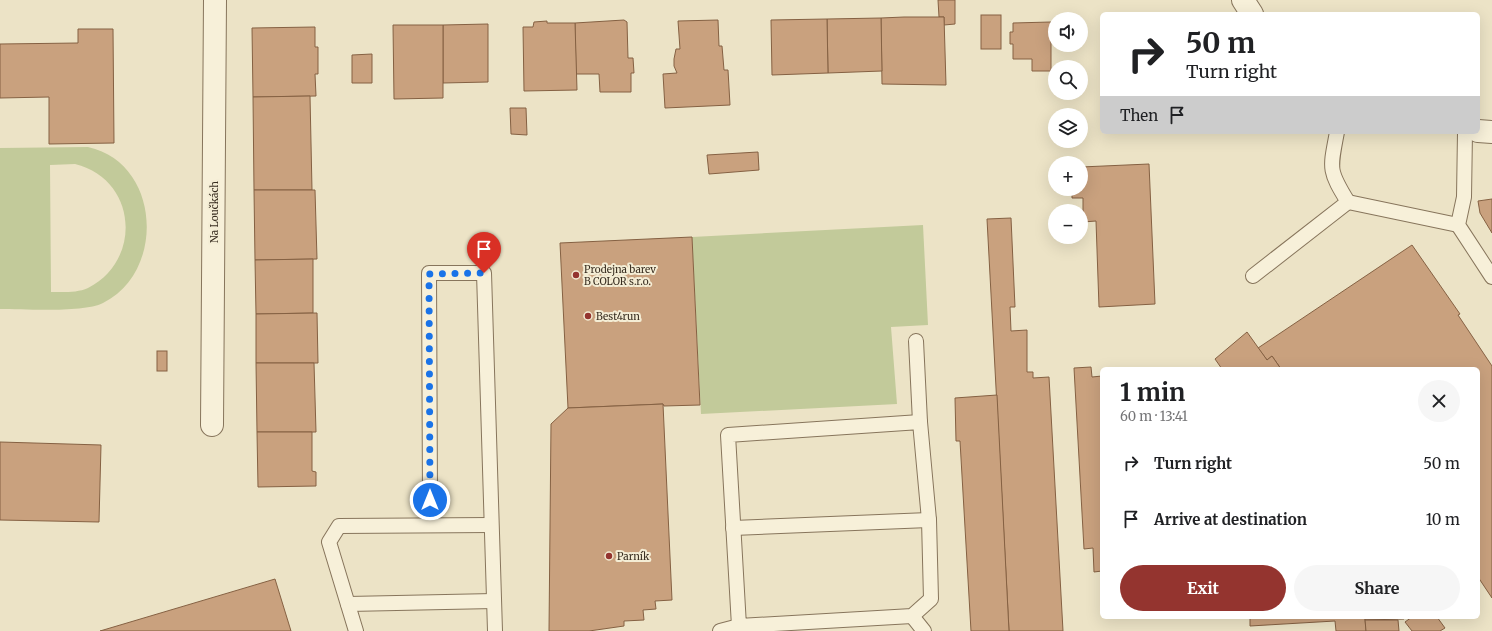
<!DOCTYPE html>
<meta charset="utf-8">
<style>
body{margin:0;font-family:Merriweather,serif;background:#f6f6f6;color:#202124;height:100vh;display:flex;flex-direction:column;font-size:15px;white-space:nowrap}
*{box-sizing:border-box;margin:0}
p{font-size:13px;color:#757577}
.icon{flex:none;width:22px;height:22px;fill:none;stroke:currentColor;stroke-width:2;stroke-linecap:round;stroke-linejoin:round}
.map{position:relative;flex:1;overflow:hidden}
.side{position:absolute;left:1100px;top:367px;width:380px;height:252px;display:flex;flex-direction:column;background:#fff;border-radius:6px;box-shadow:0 4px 16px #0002}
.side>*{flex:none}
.guide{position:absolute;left:1100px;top:12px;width:380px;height:122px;border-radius:6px;box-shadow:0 4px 16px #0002;background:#fff;color:#202124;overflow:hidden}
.controls{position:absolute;left:1048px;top:12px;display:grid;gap:8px}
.controls a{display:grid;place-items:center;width:40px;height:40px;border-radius:50%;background:#fff;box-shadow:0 4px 16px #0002;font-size:20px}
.pin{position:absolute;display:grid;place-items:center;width:34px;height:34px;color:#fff;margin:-41px -17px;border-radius:50% 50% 50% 0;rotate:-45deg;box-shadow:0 0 4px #0007}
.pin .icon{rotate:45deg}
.me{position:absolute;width:44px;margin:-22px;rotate:0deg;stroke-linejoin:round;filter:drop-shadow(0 0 3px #0008)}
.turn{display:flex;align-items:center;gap:14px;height:84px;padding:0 20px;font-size:18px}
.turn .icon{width:52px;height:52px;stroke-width:2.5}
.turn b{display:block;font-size:28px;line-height:34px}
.then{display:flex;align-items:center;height:38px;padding:0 20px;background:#0003;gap:8px;font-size:15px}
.round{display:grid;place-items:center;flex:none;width:42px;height:42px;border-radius:21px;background:#f6f6f6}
.headline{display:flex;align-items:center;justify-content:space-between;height:68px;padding:0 20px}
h1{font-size:24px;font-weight:700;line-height:30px}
.action{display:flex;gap:8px;margin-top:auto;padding:8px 20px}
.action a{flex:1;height:46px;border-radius:24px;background:#94342f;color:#fff;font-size:16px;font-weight:700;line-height:46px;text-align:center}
.action a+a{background:#f6f6f6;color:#202124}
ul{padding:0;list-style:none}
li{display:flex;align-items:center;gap:12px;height:56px;padding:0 20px}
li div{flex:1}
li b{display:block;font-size:15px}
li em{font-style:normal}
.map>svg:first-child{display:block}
.green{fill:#c2ca9a;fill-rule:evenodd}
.building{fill:#c9a17e;stroke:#856143}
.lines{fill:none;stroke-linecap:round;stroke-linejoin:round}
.service-casing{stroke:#87755c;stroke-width:16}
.minor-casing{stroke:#87755c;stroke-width:24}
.service{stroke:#f7f0d9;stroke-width:14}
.minor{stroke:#f7f0d9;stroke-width:22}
.route{stroke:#1a73e8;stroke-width:7;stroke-dasharray:0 12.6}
.poi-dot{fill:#94342f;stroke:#f4edd5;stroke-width:1.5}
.labels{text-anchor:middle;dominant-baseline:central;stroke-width:4;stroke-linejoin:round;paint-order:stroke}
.street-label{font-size:10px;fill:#382d20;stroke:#f4edd5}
.poi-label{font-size:10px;fill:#382d20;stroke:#f4edd5;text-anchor:start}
</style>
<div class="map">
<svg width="1492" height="631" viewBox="0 0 1492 631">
<rect width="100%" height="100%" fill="#ece3c6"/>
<g class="green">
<path d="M88,147C161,163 166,272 103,303C83,313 25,309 0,309V148ZM75,164C137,179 143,260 88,288C77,293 63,292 51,292L50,165Z"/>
<polygon points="923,225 928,325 891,327 897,404 701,414 692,237"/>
</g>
<g class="building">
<polygon points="938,0 955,0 955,24 944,25 944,17 939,17"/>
<rect x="981" y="15" width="20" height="34"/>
<polygon points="904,17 944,17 946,85 882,84 881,18"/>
<polygon points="881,18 882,71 828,73 827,19"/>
<polygon points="827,19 828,73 772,75 771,20"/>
<polygon points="624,20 627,22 628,58 633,58 634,73 631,73 631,92 600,92 599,74 576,74 575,23"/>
<polygon points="718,20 719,46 722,46 724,70 728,70 730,105 665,108 663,74 677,73 674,66 674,59 676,49 680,49 678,21"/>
<polygon points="547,21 547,23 575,23 577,90 524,91 523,27 533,27 534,22"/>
<polygon points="1051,22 1051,71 1032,71 1032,59 1013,59 1013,44 1010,44 1010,32 1013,32 1013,23"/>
<polygon points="488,24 488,82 443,83 443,25"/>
<polygon points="393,25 443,25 443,98 394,99"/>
<polygon points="315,27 315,47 318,47 318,74 315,74 316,96 253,97 252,28"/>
<polygon points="78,29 113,29 114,143 49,144 49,97 0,98 0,44 78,43"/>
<polygon points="372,54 372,83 352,83 352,55"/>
<polygon points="310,96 312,190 254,190 253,97"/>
<polygon points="510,108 526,108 527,135 511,134"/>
<polygon points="758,152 759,170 709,174 707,155"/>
<polygon points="1149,164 1155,304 1099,307 1096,221 1083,222 1083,198 1072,198 1072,189 1081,189 1081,167"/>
<polygon points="254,190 315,190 317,259 255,260"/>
<polygon points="1492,199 1492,233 1480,213 1478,201"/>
<polygon points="1011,218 1015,307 1010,307 1011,331 1027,330 1027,372 1033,372 1033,378 1049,377 1063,631 1009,631 987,219"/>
<polygon points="692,237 700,405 664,406 663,404 568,408 560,243"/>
<polygon points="1412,245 1460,314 1458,315 1492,366 1492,598 1478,577 1478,369 1281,369 1272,356 1267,360 1258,348"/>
<polygon points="313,259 313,313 256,314 255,260"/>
<polygon points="317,313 318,363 256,363 256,314"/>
<polygon points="1247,332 1267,360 1272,356 1281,369 1222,369 1215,359"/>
<rect x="157" y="351" width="10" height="20"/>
<polygon points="256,363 314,363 316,432 257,432"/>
<polygon points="1091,367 1092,377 1102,376 1102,571 1094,572 1093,548 1084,549 1074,368"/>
<polygon points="997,395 1009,631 971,631 960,441 956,441 955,398"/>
<polygon points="663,404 672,600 655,601 656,609 643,610 644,620 624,621 624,626 589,631 549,631 551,424 568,408"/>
<polygon points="257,432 312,432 312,471 316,472 316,486 258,487"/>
<polygon points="0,442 101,445 99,522 0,520"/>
<polygon points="275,579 291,631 100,631"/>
<polygon points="1250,617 1365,617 1366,631 1336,631 1335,621 1250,626"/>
<polygon points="1365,617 1404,617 1404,619 1365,620"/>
<polygon points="1412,617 1437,617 1445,628 1440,631 1412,631 1405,622"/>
<polygon points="1365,620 1398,620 1399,631 1366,631"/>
</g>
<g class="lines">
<defs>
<g id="service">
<polyline points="1465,132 1464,197 1458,225 1492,277"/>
<polyline points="1348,202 1458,225"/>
<path d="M1253,276L1348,202C1328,170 1330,169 1337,132"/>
<polyline points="916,341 920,422"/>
<polyline points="430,500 429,273 484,273 495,631"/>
<polyline points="733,528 929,520"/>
<polyline points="348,604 494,601"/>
<polyline points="912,616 924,631"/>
<polyline points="356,631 329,542 339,526 491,525"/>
<polyline points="720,631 739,626 912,616 931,599 929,520 920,422 728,435 739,626"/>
</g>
<g id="minor">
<polyline points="1243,0 1252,14"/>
<polyline points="1478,131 1492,132"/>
<polyline points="212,425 215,0"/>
</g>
</defs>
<use href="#service" class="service-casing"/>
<use href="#minor" class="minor-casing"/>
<use href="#service" class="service"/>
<use href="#minor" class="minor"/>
</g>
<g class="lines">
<polyline class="route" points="430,500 429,274 484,273"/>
</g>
<g class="poi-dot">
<circle cx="576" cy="275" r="4"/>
<circle cx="588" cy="316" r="4"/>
<circle cx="609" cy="556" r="4"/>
</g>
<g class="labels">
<g class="street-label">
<text transform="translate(214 212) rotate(-90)">Na Loučkách</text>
</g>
<g class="poi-label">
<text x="584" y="269">Prodejna barev<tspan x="584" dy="12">B COLOR s.r.o.</tspan></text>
<text x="596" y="316">Best4run</text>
<text x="617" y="556">Parník</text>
</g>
</g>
</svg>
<div class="controls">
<a><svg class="icon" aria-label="sound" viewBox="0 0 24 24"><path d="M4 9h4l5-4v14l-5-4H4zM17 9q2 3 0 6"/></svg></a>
<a><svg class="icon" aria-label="search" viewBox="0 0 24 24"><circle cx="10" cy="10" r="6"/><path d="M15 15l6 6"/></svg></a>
<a><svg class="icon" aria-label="layers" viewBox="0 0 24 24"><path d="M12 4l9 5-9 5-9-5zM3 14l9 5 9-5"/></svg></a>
<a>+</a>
<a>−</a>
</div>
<div class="pin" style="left:484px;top:273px;background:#d93025"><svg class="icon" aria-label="arrive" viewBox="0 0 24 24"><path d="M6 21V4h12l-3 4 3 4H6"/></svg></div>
<svg class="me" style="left:430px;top:500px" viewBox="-20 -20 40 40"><circle r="17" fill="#1a73e8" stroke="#fff" stroke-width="3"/><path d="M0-11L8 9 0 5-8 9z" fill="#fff"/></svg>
<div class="guide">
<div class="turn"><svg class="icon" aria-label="right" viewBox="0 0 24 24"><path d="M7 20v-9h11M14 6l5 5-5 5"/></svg><div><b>50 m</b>Turn right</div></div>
<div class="then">Then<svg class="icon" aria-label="arrive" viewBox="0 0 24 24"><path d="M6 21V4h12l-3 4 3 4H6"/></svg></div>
</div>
<section class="side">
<div class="headline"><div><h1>1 min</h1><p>60 m · 13:41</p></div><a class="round"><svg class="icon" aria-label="close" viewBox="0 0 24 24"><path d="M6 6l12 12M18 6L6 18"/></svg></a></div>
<ul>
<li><svg class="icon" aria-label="right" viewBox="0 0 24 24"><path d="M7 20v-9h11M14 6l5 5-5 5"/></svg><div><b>Turn right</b></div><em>50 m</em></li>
<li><svg class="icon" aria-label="arrive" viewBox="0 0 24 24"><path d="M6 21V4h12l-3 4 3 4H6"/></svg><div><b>Arrive at destination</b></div><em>10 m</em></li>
</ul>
<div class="action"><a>Exit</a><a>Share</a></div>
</section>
</div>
